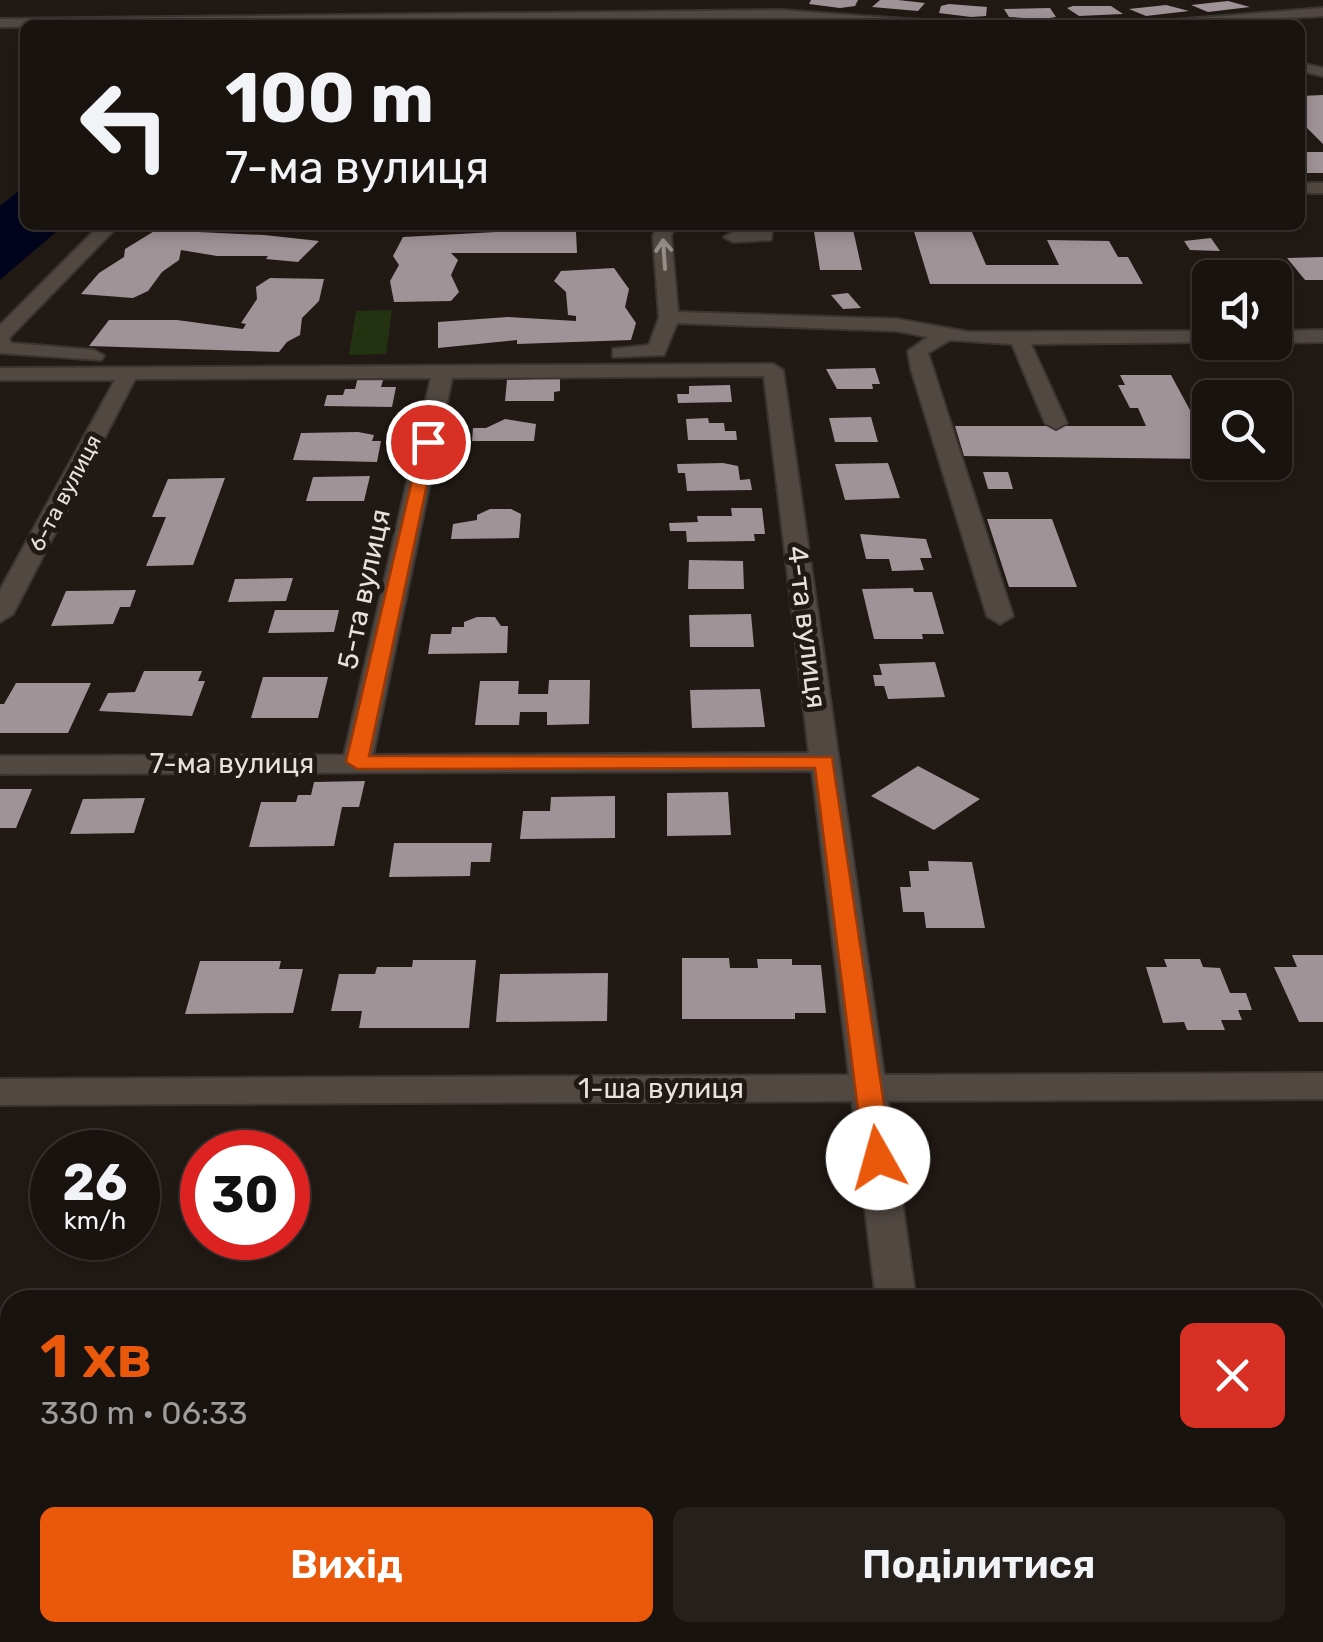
<!DOCTYPE html>
<html lang="uk">
<meta charset="utf-8">
<style>
body{margin:0;font-family:Rubik,sans-serif;background:#26201d;color:#f1f3f6;height:100vh;display:flex;flex-direction:column;font-size:38px;white-space:nowrap}
*{box-sizing:border-box;margin:0}
p{font-size:32px;color:#9f9e9e}
.icon{flex:none;width:55px;height:55px;fill:none;stroke:currentColor;stroke-width:2;stroke-linecap:round;stroke-linejoin:round}
.map{position:relative;flex:1;overflow:hidden}
.panel{position:absolute;left:0px;top:1290px;width:1325px;height:352px;display:flex;flex-direction:column;background:#19130f;border-radius:30px 30px 0 0;box-shadow:0 5px 15px #0003,0 0 0 2px #37322f}
.panel>*{flex:none}
.guide{position:absolute;left:20px;top:20px;width:1285px;height:210px;border-radius:15px;box-shadow:0 5px 15px #0003,0 0 0 2px #37322f;background:#19130f;color:#f1f3f6;overflow:hidden}
.buttons{position:absolute;left:1192px;top:260px;display:grid;gap:20px}
.buttons a{display:grid;place-items:center;width:100px;height:100px;border-radius:15px;background:#19130f;box-shadow:0 5px 15px #0003,0 0 0 2px #37322f;font-size:50px}
.speed{position:absolute;left:30px;top:1130px;display:flex;gap:20px;font-size:50px;font-weight:700;text-align:center}
.speed>*{display:grid;place-content:center;width:130px;height:130px;border-radius:50%;background:#19130f;box-shadow:0 5px 15px #0003,0 0 0 2px #37322f;line-height:1}
.speed small{font-size:25px;font-weight:400}
.speed .limit{border:15px solid #d22;background:#fff;color:#111}
.pin{position:absolute;display:grid;place-items:center;width:85px;height:85px;color:#fff;margin:-42px;border:5px solid #fff;border-radius:50%;box-shadow:0 2px 10px #0007}
.me{position:absolute;width:110px;margin:-55px;rotate:353deg;stroke-linejoin:round;filter:drop-shadow(0 0 8px #0008)}
.turn{display:flex;align-items:center;gap:35px;height:210px;padding:0 40px;font-size:45px}
.turn .icon{width:130px;height:130px;stroke-width:2.5}
.turn b{display:block;font-size:70px;line-height:85px}
.round{display:grid;place-items:center;flex:none;width:105px;height:105px;border-radius:15px;background:#26201d}
.summary{display:flex;align-items:center;justify-content:space-between;height:170px;padding:0 40px}
h1{font-size:60px;font-weight:600;line-height:75px;color:#ea580c}
.action{display:flex;gap:20px;margin-top:auto;padding:20px 40px}
.action a{flex:1;height:115px;border-radius:15px;background:#ea580c;color:#fff;font-size:40px;font-weight:600;line-height:115px;text-align:center}
.action a+a{background:#26201d;color:#f1f3f6}
.map>svg:first-child{display:block}
.green{fill:#233311}
.water{fill:#00041d}
.building{fill:#a09398}
.lines{fill:none;stroke-linecap:round;stroke-linejoin:round}
.minor-casing{stroke:#3b3532;stroke-width:4}
.minor{fill:#514842;fill-rule:evenodd}
.oneway{stroke:#948d88}
.route{fill:#ea580c;stroke:#983908;stroke-width:2.5}
.labels{text-anchor:middle;dominant-baseline:central;stroke-width:10;stroke-linejoin:round;paint-order:stroke}
.far-street-label{font-size:22px;fill:#e7e1dd;stroke:#211914}
.street-label{font-size:28px;fill:#e7e1dd;stroke:#211914}
</style>
<div class="map">
<svg width="1323" height="1642" viewBox="0 0 1323 1642">
<rect width="100%" height="100%" fill="#211914"/>
<polygon class="green" points="392,310 386,354 349,355 356,311"/>
<polygon class="water" points="25,186 25,225 64,225 0,280 0,206"/>
<g class="building">
<polygon points="811,0 858,0 855,6 840,8 809,4"/>
<polygon points="880,0 898,0 925,3 918,11 872,7"/>
<polygon points="1228,1 1250,7 1208,12 1191,5"/>
<polygon points="1166,5 1189,11 1146,16 1129,9"/>
<polygon points="941,6 949,4 987,7 986,16 971,17 939,13"/>
<polygon points="1073,6 1111,6 1123,14 1079,16 1067,8"/>
<polygon points="1050,8 1056,17 1043,19 1009,17 1004,9"/>
<polygon points="1323,95 1323,144 1300,121 1300,96"/>
<rect x="1300" y="152" width="23" height="21"/>
<polygon points="813,225 852,225 862,270 820,270"/>
<polygon points="912,225 969,225 986,265 1059,265 1047,240 1109,241 1118,257 1128,257 1143,284 930,284"/>
<polygon points="1042,225 1144,225 1148,232 1045,232"/>
<polygon points="156,230 264,235 319,241 298,262 266,259 268,256 217,256 181,250 179,260 162,272 148,291 133,298 81,294 99,273 124,257 125,249"/>
<polygon points="515,231 576,232 577,253 451,253 458,260 451,275 459,292 451,301 394,302 390,281 399,265 393,256 403,237"/>
<polygon points="1211,238 1220,251 1190,250 1184,241"/>
<polygon points="1323,257 1323,280 1305,280 1287,258"/>
<polygon points="614,268 629,289 625,307 636,323 631,340 517,344 517,340 438,348 438,322 508,317 576,321 576,316 568,315 566,292 554,281 561,271"/>
<polygon points="270,278 324,279 319,301 302,318 300,335 287,342 279,352 89,346 109,320 177,320 243,329 246,324 241,323 257,299 256,287"/>
<polygon points="848,293 861,308 843,309 831,295"/>
<polygon points="875,368 880,384 872,384 873,389 837,389 826,369"/>
<polygon points="1120,375 1171,375 1210,447 1210,459 964,456 955,426 1146,426 1138,408 1130,408 1118,385 1125,385"/>
<polygon points="358,377 384,377 381,387 396,387 392,407 324,406 327,395 343,395 345,389 355,389"/>
<polygon points="560,378 560,391 554,392 554,401 505,401 507,380"/>
<polygon points="730,385 732,402 678,403 677,394 689,394 689,386"/>
<polygon points="871,417 878,442 835,442 829,418"/>
<polygon points="708,418 709,423 724,423 725,431 736,431 737,440 688,440 686,419"/>
<polygon points="505,419 536,424 534,441 472,441 473,428 486,428"/>
<polygon points="358,432 374,435 372,441 381,441 377,462 293,460 301,433"/>
<polygon points="723,463 738,466 740,480 750,479 752,490 687,491 685,473 678,473 677,464"/>
<polygon points="888,463 900,498 845,500 835,464"/>
<polygon points="983,472 1008,472 1013,489 988,489"/>
<polygon points="370,476 364,501 306,501 313,477"/>
<polygon points="225,478 193,565 146,566 166,517 152,517 168,479"/>
<polygon points="731,508 762,508 765,534 754,534 755,541 687,542 686,531 670,531 669,523 698,522 697,516 732,516"/>
<polygon points="490,509 511,509 521,514 519,538 451,539 453,524 477,520 477,515"/>
<polygon points="987,519 1052,519 1077,587 1009,587"/>
<polygon points="860,534 926,539 932,558 920,558 924,570 892,571 889,559 866,559"/>
<polygon points="689,560 743,561 744,589 688,589"/>
<polygon points="293,578 286,601 228,602 235,579"/>
<polygon points="913,588 914,592 932,592 944,634 922,634 923,639 874,639 862,589"/>
<polygon points="136,590 130,607 120,607 113,624 51,626 66,591"/>
<polygon points="275,610 339,610 334,632 268,633"/>
<polygon points="751,614 754,647 690,647 689,615"/>
<polygon points="477,617 495,617 501,626 508,626 507,653 428,654 431,634 451,634 452,627 464,627 464,622"/>
<polygon points="935,662 945,697 888,699 884,686 875,686 873,675 882,675 879,664"/>
<polygon points="144,671 202,671 198,681 205,681 192,716 99,711 108,693 135,692"/>
<polygon points="263,677 328,677 318,718 251,718"/>
<polygon points="549,680 590,680 589,724 547,725 547,712 520,712 519,725 475,725 480,681 519,681 518,694 548,694"/>
<polygon points="16,683 91,683 68,733 0,733 0,704 4,704"/>
<polygon points="760,689 765,727 692,728 690,690"/>
<polygon points="918,766 980,799 934,830 871,796"/>
<polygon points="365,781 359,807 342,807 334,846 249,847 261,802 296,802 298,795 311,795 314,782"/>
<polygon points="0,789 32,789 16,828 0,828"/>
<polygon points="728,792 731,835 667,836 667,793"/>
<polygon points="615,796 615,838 520,839 523,811 550,811 551,797"/>
<polygon points="145,798 134,833 70,834 83,799"/>
<polygon points="394,843 492,843 490,862 471,862 470,876 389,877"/>
<polygon points="928,861 972,862 985,928 926,928 924,912 903,912 900,887 911,887 909,871 929,871"/>
<polygon points="1292,955 1323,955 1323,1022 1299,1022 1274,967 1297,967"/>
<polygon points="682,958 729,958 730,968 758,968 757,959 792,959 792,965 821,965 826,1013 795,1013 795,1019 682,1019"/>
<polygon points="1164,959 1200,959 1203,967 1220,968 1230,993 1246,993 1252,1010 1238,1010 1242,1020 1221,1020 1225,1030 1187,1030 1184,1022 1163,1023 1146,967 1167,967"/>
<polygon points="413,960 476,960 469,1028 359,1028 362,1011 331,1011 339,974 375,974 377,967 412,967"/>
<polygon points="200,961 281,961 279,969 303,969 293,1013 185,1014"/>
<polygon points="608,973 607,1021 496,1022 500,974"/>
</g>
<g class="lines">
<defs>
<g id="minor">
<polygon points="1323,8 1323,16 1155,25 1161,21"/>
<polygon points="780,10 934,21 940,25 780,18 0,27 0,19"/>
<polygon points="1300,63 1323,68 1323,76 1300,71"/>
<rect x="1300" y="183" width="23" height="10"/>
<polygon points="100,225 119,225 9,338 11,343 94,350 104,356 101,360 0,353 0,325"/>
<polygon points="658,225 676,225 671,236 678,312 897,319 969,332 1210,331 1212,342 1031,344 1067,423 1056,429 1045,423 1012,344 950,340 928,353 1013,616 1000,624 987,616 911,369 908,351 928,337 897,331 677,323 664,355 613,357 613,349 649,345 659,318 653,236"/>
<polygon points="755,225 773,225 771,240 733,242 724,237 733,232 756,231"/>
<polygon points="1323,330 1323,342 1275,343 1273,342 1275,331"/>
<path d="M773,364L783,370L884,1075L1323,1073V1099L888,1101L916,1300H876L852,1101L0,1105V1079L849,1075L812,771L0,774V756L344,755L431,378L135,379L13,614L0,622V590L115,380H0V368ZM764,376L809,753L373,755L452,378Z"/>
<polygon points="915,1632 963,1632 964,1642 916,1642"/>
</g>
</defs>
<use href="#minor" class="minor-casing"/>
<use href="#minor" class="minor"/>
</g>
<defs><path id="oneway-shaft" d="M-6 0H5M1.5-3L5.5 0L1.5 3" fill="none" stroke-width="1.6" stroke-linecap="round" stroke-linejoin="round" transform="scale(2.5)"/></defs>
<use class="oneway" href="#oneway-shaft" transform="translate(664 254) rotate(-94)"/>
<polygon class="route" points="422,438 436,442 369,756 832,757 892,1158 888,1166 878,1169 868,1166 864,1158 815,768 357,769 346,762"/>
<g class="labels">
<g class="far-street-label">
<text transform="translate(65 493) rotate(-62)">6-та вулиця</text>
</g>
<g class="street-label">
<text transform="translate(364 589) rotate(-78)">5-та вулиця</text>
<text transform="translate(807 627) rotate(83)">4-та вулиця</text>
<text x="232" y="763">7-ма вулиця</text>
<text x="661" y="1088">1-ша вулиця</text>
</g>
</g>
</svg>
<div class="buttons">
<a><svg class="icon" aria-label="sound" viewBox="0 0 24 24"><path d="M4 9h4l5-4v14l-5-4H4zM17 9q2 3 0 6"/></svg></a>
<a><svg class="icon" aria-label="search" viewBox="0 0 24 24"><circle cx="10" cy="10" r="6"/><path d="M15 15l6 6"/></svg></a>
</div>
<div class="speed"><div>26<small>km/h</small></div><div class="limit">30</div></div>
<div class="pin" style="left:428px;top:442px;background:#d93025"><svg class="icon" aria-label="arrive" viewBox="0 0 24 24"><path d="M6 21V4h12l-3 4 3 4H6"/></svg></div>
<svg class="me" style="left:878px;top:1158px" viewBox="-20 -20 40 40"><circle r="19" fill="#fff"/><path d="M0-13L10 11 0 6-10 11z" fill="#ea580c"/></svg>
<div class="guide">
<div class="turn"><svg class="icon" aria-label="left" viewBox="0 0 24 24"><path d="M17 20v-9H6M10 6l-5 5 5 5"/></svg><div><b>100 m</b>7-ма вулиця</div></div>
</div>
<section class="panel">
<div class="summary"><div><h1>1 хв</h1><p>330 m · 06:33</p></div><a class="round" style="background:#d93025;color:#fff"><svg class="icon" aria-label="close" viewBox="0 0 24 24"><path d="M6 6l12 12M18 6L6 18"/></svg></a></div>
<div class="action"><a>Вихід</a><a>Поділитися</a></div>
</section>
</div>
